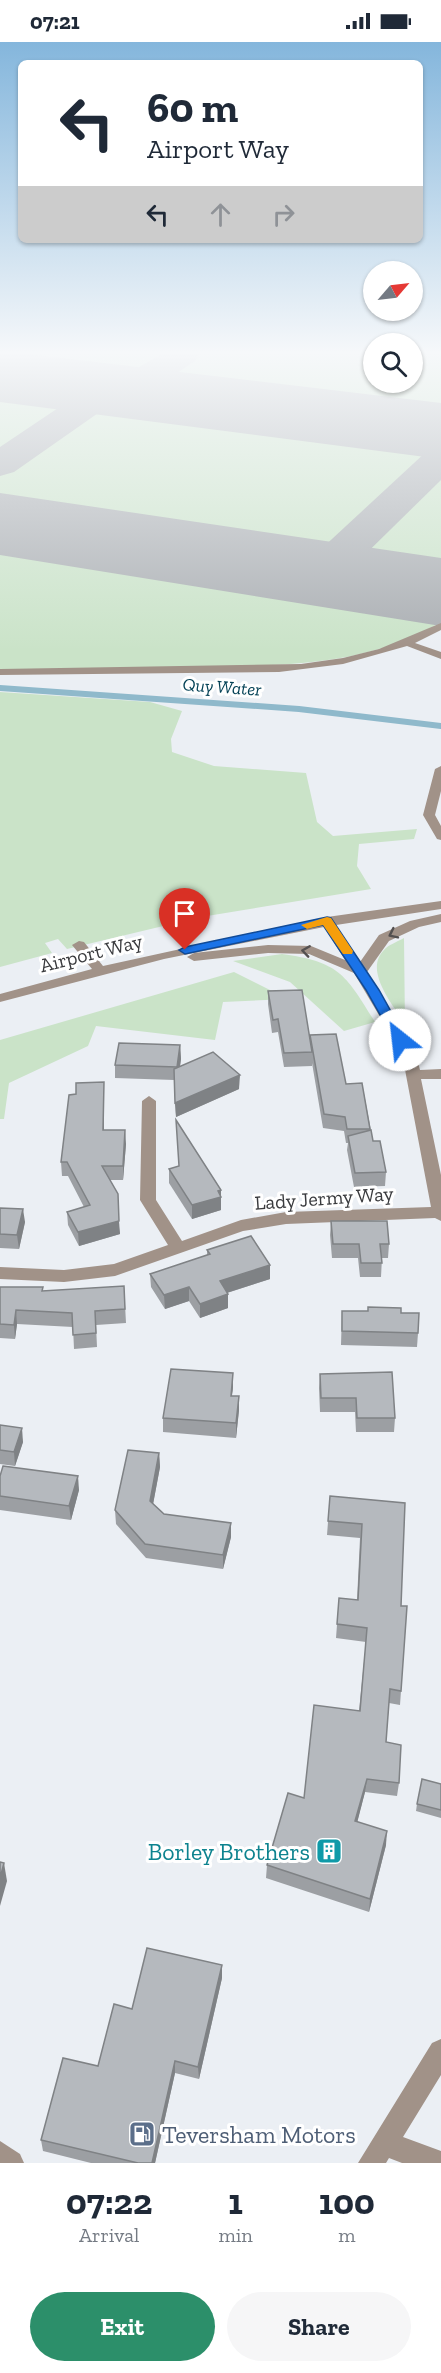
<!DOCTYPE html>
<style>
body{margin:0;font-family:"Zilla Slab",serif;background:#f6f6f7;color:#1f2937;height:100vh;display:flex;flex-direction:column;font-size:22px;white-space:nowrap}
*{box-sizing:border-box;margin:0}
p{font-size:20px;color:#747a83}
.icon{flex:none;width:33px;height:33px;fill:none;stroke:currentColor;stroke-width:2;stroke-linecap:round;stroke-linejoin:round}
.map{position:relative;height:2121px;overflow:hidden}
.drawer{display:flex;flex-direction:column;background:#fff;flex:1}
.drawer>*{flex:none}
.banner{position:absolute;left:18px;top:18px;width:405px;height:183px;border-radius:9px;box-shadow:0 2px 4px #0004;background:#fff;color:#1f2937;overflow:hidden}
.needle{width:39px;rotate:62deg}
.fabs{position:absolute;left:363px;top:219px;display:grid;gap:12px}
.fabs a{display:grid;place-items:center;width:60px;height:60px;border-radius:50%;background:#fff;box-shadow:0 2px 4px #0004;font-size:30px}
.pin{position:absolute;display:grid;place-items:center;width:51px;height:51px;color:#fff;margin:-62px -26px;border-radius:50% 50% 50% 0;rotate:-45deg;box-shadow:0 0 6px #0007}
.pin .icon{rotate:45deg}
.me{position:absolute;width:66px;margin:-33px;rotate:331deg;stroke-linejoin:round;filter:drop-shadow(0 0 4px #0008)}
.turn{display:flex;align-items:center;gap:21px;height:126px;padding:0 30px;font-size:27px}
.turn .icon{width:78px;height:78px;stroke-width:2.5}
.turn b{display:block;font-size:42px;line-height:51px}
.lanes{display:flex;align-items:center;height:57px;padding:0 30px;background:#0003;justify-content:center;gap:30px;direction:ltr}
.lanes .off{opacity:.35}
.eta{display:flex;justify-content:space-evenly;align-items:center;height:102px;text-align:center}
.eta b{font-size:36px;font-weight:700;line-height:42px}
.button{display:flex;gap:12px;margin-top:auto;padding:12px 30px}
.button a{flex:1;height:69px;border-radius:36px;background:#2c8f6a;color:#fff;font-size:24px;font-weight:700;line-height:69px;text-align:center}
.button a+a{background:#f6f6f7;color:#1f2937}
.status{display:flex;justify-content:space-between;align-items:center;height:42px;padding:0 30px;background:#fff;direction:ltr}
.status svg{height:16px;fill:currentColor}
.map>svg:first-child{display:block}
.green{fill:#cae3c8}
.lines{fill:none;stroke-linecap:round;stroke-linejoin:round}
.stream{stroke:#8fb9cb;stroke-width:6}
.taxiway{fill:#aaaeb2;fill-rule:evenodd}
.runway{fill:#aaaeb2;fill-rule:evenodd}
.minor{fill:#a19288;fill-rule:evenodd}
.wall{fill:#9c9fa3}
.shaded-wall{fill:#7f8285}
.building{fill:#b5b9be;stroke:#7f8285;stroke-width:1.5}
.oneway{stroke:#535050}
.route{fill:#1a73e8;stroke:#114b97;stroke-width:1.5}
.slow{fill:#f59e0b}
.labels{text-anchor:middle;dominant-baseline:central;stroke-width:6;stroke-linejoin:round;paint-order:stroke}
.far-water-label{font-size:18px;font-style:italic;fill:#034155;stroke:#fff}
.street-label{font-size:20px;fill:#393a3d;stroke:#fff}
.near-culture-label{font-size:24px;fill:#0d838f;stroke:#fff;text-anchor:end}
.near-service-label{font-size:24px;fill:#4e5e75;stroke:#fff;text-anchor:start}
</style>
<div class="status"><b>07:21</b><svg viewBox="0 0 49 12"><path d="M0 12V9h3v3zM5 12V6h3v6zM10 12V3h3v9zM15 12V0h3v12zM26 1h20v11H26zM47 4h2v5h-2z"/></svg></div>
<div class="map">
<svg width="441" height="2121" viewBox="0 0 441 2121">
<rect width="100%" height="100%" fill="#ebeff4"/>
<g class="green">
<polygon points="0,312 167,312 140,331 119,334 0,320"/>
<polygon points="200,312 373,312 374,340 412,340 413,312 441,312 441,373 178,341 171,334"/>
<path d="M0,349L441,405V580C361,627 278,623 188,625C125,626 63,627 0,628Z"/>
<polygon points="0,650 150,660 182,669 171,697 172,710 214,724 306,731 317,780 333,794 417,787 414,797 359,802 357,824 371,847 201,875 67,907 58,897 45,901 52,911 0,925"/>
<path d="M404,896L405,983C394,963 363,929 384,908C388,903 397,900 404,896Z"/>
<path d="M282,912C340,920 346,933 375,980L344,989L290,940L233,919Z"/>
<polygon points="234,930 288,957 223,960 215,998 96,984 88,1004 9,1041 4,1077 0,1077 0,998"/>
</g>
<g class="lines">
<polyline class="stream" points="0,646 299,667 441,684"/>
<g class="taxiway">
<polygon points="162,312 199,312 195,319 159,343 121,355 14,430 0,434 0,405 76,354 71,352 66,345 71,338 125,333"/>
<polygon points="441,405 441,438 337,540 321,544 305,540 299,531 305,522 427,409"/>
</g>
<g class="runway">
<polygon points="0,312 28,312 441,361 441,417 0,360"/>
<polygon points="0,451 441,516 441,584 0,513"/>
</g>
<g class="minor">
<polygon points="441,581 441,588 415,601 441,610 441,617 407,604 343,622 279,630 0,633 0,627 301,622 343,616 379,607"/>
<polygon points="441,724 441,749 435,773 441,784 441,798 437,797 423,773 435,727"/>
<polygon points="441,859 441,867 336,883 360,920 379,893 410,879 441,872 441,880 419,885 389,899 367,930 416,1012 420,1028 441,1027 441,1037 421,1037 441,1133 441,1179 435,1176 286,1182 243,1189 115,1234 64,1240 0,1237 0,1225 64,1228 114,1222 168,1203 140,1158 142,1059 149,1054 156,1059 156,1158 182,1199 241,1178 286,1170 431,1165 402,1012 354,931 309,912 268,911 194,919 187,915 194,911 268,903 311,904 345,918 324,885 164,917 0,960 0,952 92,927 72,903 79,899 84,900 103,924 327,875"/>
<polygon points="441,1997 441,2033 403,2095 441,2109 441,2121 402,2121 389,2116 386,2121 358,2121 432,2001"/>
<polygon points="0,2099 20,2112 24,2121 0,2121"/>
</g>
</g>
<g class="wall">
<polygon points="268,949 310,995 346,1042 362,1041 373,1099 386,1130 385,1144 354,1145 347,1108 348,1101 346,1101 344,1089 323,1086 312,1021 312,1024 284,1025 278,990 272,991 268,962"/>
<polygon points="180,1003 181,1017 180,1024 239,1047 176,1075 174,1038 115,1036 115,1023"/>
<polygon points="104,1053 104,1088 126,1102 123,1138 110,1138 120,1192 79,1204 68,1183 67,1170 84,1165 68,1134 62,1134 61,1120"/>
<polygon points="169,1127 221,1162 221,1168 192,1177 169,1141"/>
<polygon points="0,1166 25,1180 19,1207 0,1206"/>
<polygon points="331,1179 389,1202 388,1216 382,1216 381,1235 360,1235 358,1216 332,1216 330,1193"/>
<polygon points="207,1208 270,1223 270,1237 227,1251 228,1252 228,1266 200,1276 189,1259 165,1267 151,1245 150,1232 207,1213"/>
<polygon points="124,1244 126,1281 96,1283 97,1305 74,1307 73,1285 17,1282 15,1297 0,1296 0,1245 43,1245 43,1249"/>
<polygon points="342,1269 401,1271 418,1291 417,1305 341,1303"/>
<polygon points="320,1332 395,1376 394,1390 356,1390 355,1370 320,1370 319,1346"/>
<polygon points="233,1345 232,1354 239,1354 239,1368 236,1396 163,1390 163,1376"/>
<polygon points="0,1383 23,1400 15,1424 0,1422"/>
<polygon points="159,1411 160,1425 153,1462 164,1472 231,1495 223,1527 146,1516 116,1482 115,1468"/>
<polygon points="0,1434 79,1448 71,1478 0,1468"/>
<polygon points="330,1454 405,1461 401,1564 401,1649 400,1663 389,1661 386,1700 399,1741 397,1754 365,1750 357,1780 386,1803 369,1870 266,1836 267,1823 304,1756 359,1669 366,1600 336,1596 339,1556 357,1558 360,1496 327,1493"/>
<polygon points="441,1742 441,1776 416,1769 417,1762"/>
<polygon points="222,1936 199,2037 175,2031 155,2121 91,2121 43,2109 41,2098 98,2024 132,1967"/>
</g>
<g class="shaded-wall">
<polygon points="180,1003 181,1017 178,1038 177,1025"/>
<polygon points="240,1033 239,1047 176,1075 175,1061"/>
<polygon points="104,1040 104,1102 103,1088"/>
<polygon points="125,1088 126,1102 123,1138 123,1124"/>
<polygon points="221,1148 221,1168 192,1177 192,1163"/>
<polygon points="23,1167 25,1180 19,1207 17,1193"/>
<polygon points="119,1179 120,1192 79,1204 78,1190"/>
<polygon points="270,1223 270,1237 220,1253 220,1239"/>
<polygon points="189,1245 189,1259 165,1267 164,1253"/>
<polygon points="228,1252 228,1266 200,1276 200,1262"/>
<polygon points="16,1268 17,1282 15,1297 14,1283"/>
<polygon points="233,1331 233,1345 230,1368 231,1354"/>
<polygon points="239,1354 239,1368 236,1396 236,1381"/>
<polygon points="22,1386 23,1400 15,1424 14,1410"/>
<polygon points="159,1411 160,1425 151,1473 150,1459"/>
<polygon points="78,1434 79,1448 71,1478 69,1464"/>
<polygon points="231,1481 231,1495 223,1527 223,1513"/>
<polygon points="367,1737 365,1750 354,1793 355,1779"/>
<polygon points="387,1789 386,1803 369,1870 370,1857"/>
<polygon points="4,1821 7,1839 0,1864 0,1836"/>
<polygon points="222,1923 222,1936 199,2037 198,2025"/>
<polygon points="175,2019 175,2031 155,2121 152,2121"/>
</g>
<g class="building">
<polygon points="302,948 312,1010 284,1011 278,977 273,978 268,949"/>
<polygon points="336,992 346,1042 362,1041 370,1087 347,1087 345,1075 324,1072 310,993"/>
<polygon points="119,1001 180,1003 177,1025 115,1023"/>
<polygon points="213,1010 240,1033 175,1061 174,1027"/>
<polygon points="104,1040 103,1088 125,1088 123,1124 102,1124 118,1152 119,1179 78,1190 67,1170 90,1163 67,1120 61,1120 69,1053 76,1052 76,1041"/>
<polygon points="176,1078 221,1148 218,1149 221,1155 192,1163 169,1127 179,1124"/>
<polygon points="371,1088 373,1099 380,1099 386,1130 355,1131 348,1094"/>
<polygon points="0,1166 23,1167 17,1193 0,1192"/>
<polygon points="331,1179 387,1179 389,1202 380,1202 382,1221 361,1221 359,1202 333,1202"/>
<polygon points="251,1194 270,1223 220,1239 228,1252 200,1262 189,1245 164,1253 150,1232 210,1212 207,1208"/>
<polygon points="124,1244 125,1267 95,1269 96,1291 73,1293 72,1271 16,1268 14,1283 0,1282 0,1245 43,1245 42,1249"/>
<polygon points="368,1265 401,1266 401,1271 419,1271 418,1291 342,1289 342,1269 368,1269"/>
<polygon points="171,1327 233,1331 231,1354 239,1354 236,1381 163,1376"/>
<polygon points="392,1330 395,1376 357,1376 356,1356 321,1356 320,1332"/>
<polygon points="0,1383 22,1386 14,1410 0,1408"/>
<polygon points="128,1408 159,1411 150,1459 164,1472 231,1481 223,1513 145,1502 115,1468"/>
<polygon points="3,1424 78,1434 69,1464 0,1454 0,1434"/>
<polygon points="330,1454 405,1461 401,1564 407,1564 401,1649 390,1647 386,1700 401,1703 399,1741 367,1737 355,1779 387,1789 370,1857 267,1823 288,1751 304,1756 314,1663 360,1669 367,1586 337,1582 339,1556 358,1558 362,1482 328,1479"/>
<polygon points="422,1737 441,1742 441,1768 417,1762"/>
<polygon points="0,1820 4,1821 0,1836"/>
<polygon points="147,1906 222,1923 198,2025 175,2019 152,2121 138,2121 41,2098 63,2016 98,2024 114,1962 132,1967"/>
</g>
<defs><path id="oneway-chevron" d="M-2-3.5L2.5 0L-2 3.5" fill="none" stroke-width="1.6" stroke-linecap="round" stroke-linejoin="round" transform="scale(1.5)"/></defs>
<g class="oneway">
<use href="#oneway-chevron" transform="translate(393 892) rotate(154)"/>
<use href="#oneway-chevron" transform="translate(306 909) rotate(-172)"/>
</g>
<linearGradient id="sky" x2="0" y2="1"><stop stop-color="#84b6dc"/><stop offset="0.51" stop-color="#f6f8fa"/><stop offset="1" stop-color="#f6f8fa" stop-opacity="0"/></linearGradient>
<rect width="441" height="609" fill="url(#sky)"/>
<polygon class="route" points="327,875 331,876 379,948 407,998 405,1001 396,1001 366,948 323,883 185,912 179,908 185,905"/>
<polygon class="slow" points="327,875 331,876 353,909 352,912 343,912 323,883 307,887 301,883"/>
<defs>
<symbol id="building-square" viewBox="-11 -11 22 22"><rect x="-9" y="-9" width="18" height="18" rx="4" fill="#0f9aa8" stroke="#fff"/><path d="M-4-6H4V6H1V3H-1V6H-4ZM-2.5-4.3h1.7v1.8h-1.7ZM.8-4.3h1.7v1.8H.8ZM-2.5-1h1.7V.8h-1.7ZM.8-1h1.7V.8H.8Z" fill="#fff"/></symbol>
<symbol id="fuel-square" viewBox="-11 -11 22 22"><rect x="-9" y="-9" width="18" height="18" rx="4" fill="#5c6f8a" stroke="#fff"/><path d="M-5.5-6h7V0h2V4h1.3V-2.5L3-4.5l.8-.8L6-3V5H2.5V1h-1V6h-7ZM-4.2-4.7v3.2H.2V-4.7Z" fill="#fff"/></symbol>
</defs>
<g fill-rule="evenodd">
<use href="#building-square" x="314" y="1794" width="30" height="30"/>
<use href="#fuel-square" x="127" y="2077" width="30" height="30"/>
</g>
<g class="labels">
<g class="far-water-label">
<text transform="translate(222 645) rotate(4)">Quy Water</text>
</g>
<g class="street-label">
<text transform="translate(91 911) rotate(-14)">Airport Way</text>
<text transform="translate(324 1156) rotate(-4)">Lady Jermy Way</text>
</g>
<g class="near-culture-label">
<text x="310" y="1809">Borley Brothers</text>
</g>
<g class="near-service-label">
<text x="162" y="2092">Teversham Motors</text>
</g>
</g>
</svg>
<div class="fabs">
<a><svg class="needle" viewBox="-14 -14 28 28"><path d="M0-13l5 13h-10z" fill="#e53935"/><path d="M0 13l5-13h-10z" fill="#747a83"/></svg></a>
<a><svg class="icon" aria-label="search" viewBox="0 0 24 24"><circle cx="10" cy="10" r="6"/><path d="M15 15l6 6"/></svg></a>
</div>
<div class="pin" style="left:185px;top:908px;background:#d93025"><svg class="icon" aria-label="arrive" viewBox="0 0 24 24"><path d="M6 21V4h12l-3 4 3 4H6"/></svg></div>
<svg class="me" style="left:400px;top:998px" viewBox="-20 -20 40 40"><circle r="19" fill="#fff"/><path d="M0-13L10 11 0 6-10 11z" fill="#1a73e8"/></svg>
<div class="banner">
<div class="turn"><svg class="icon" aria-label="left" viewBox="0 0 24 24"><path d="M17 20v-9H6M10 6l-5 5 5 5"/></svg><div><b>60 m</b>Airport Way</div></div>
<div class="lanes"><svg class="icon" aria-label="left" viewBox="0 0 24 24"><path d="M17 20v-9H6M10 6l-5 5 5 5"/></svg><svg class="icon off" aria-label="ahead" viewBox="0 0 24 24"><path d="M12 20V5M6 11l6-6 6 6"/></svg><svg class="icon off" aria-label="right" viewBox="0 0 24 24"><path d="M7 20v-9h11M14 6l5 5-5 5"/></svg></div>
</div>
</div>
<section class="drawer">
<div class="eta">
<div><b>07:22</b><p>Arrival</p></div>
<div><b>1</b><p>min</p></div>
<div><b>100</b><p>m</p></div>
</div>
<div class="button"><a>Exit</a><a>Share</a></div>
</section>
